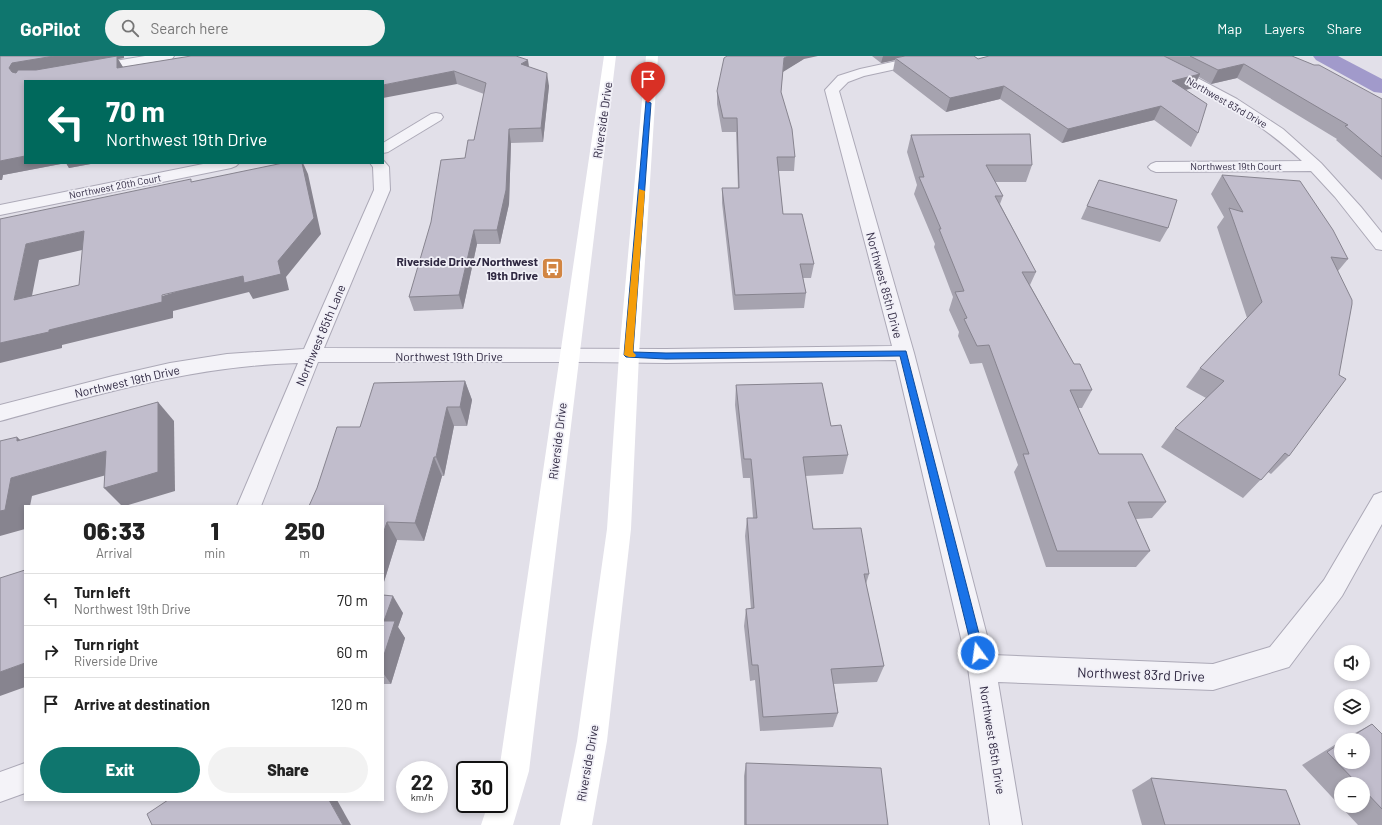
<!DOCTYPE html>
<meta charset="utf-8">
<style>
body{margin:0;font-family:Barlow,sans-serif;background:#f2f2f2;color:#222;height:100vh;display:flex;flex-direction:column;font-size:15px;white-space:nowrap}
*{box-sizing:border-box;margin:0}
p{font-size:13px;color:#767676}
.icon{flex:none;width:22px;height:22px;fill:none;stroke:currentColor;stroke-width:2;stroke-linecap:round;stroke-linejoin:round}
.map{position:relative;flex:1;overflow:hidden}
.drawer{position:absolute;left:24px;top:449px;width:360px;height:296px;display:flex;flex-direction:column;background:#fff;border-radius:0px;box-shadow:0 2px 6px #0003}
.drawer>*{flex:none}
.guide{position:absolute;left:24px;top:24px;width:360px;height:84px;border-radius:0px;box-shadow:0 2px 6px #0003;background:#00695c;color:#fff;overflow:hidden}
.buttons{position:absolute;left:1334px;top:589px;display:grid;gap:8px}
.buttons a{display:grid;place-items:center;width:36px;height:36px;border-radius:50%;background:#fff;box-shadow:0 2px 6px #0003;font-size:20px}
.speed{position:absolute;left:396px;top:705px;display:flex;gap:8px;font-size:20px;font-weight:700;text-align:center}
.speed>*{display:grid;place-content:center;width:52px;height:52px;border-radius:50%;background:#fff;box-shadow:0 2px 6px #0003;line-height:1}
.speed small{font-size:10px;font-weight:400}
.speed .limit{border:2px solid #111;border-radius:6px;background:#fff;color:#111}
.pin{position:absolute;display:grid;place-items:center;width:34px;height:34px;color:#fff;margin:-41px -17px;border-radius:50% 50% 50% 0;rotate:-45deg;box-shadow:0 0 4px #0007}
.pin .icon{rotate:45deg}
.me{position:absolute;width:44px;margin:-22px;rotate:346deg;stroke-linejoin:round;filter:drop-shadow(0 0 3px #0008)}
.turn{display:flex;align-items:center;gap:14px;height:84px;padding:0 16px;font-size:18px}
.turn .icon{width:52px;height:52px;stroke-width:2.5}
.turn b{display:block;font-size:28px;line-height:34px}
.eta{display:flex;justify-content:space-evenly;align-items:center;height:68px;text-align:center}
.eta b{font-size:24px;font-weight:800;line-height:28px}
.cta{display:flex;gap:8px;margin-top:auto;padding:8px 16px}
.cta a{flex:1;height:46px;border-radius:24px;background:#0f766e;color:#fff;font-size:16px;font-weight:800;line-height:46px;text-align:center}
.cta a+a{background:#f2f2f2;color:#222}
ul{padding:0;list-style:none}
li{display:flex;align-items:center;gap:12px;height:52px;padding:0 16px;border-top:1px solid #e0e0e0}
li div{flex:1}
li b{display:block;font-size:15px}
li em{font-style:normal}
header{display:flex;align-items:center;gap:24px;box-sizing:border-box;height:56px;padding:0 20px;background:#0f766e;color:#fff}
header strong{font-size:19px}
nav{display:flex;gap:22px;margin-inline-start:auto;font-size:14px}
.search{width:280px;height:36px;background:#f2f2f2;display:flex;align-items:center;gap:10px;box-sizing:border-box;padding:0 14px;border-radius:22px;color:#767676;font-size:15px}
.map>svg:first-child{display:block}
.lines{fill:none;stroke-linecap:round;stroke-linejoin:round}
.canal{fill:#a19acb;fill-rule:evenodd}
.street-casing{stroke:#aca9b7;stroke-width:2}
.street{fill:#f4f3f8;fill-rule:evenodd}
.secondary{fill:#fff;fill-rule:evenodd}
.wall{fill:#a6a3af;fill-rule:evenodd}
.shaded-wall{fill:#87848f}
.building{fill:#c1bdcc;stroke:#87848f;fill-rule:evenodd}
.route{fill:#1a73e8;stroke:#114b97}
.slow{fill:#f59e0b}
.labels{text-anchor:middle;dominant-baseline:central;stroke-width:3.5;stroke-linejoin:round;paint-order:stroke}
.far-street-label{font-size:10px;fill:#2f2841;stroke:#f1f0f7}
.street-label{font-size:12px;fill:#2f2841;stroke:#f1f0f7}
.poi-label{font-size:12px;font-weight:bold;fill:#2f2841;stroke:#f1f0f7;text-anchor:end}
.near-street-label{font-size:14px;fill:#2f2841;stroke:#f1f0f7}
</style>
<header>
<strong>GoPilot</strong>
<div class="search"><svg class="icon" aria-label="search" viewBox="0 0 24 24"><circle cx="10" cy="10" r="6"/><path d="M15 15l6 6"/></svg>Search here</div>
<nav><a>Map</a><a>Layers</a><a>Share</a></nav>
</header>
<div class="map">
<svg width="1382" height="769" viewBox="0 0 1382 769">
<rect width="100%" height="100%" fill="#e2e0e9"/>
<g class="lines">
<polygon class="canal" points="1313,0 1338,0 1382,23 1382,37 1374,36 1316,4"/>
<defs>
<g id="street">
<polygon points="145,0 174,0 172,3 168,4 91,17 86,16 84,13 86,10 91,9"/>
<path d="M920,0H944L942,3L864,20L848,26L839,35L914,297L992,599L1213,608L1270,591L1324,524L1374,439L1382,436V468L1342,540L1289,611L1213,634L998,626L1022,769H990L968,612L896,304L666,307L588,306H318L261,450H237L298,307C193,310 100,338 0,365V349L113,320L170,307L227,298L304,293L374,134L373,111L370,107H383V104L389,111L390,134L324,292L666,293L892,290L825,34L838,20L860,13Z"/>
<path d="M1140,0H1156L1237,43L1283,73L1321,107L1361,151L1382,177V194L1376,193L1335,141L1311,115L1156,116L1151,114L1148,111L1151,108L1156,106L1302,105C1254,60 1200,33 1142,3Z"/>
<polygon points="436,57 441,58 443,61 441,64 388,96 383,97 383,87 431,58"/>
<polygon points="208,107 239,107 236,110 231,112 0,159 0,149"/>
<polygon points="25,707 25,737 0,746 0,716"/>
</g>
</defs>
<use href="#street" class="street-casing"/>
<use href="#street" class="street"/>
<g class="secondary">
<polygon points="604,0 616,0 529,715 513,769 481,769 488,748 499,748 499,715"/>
<polygon points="646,0 658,0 639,299 631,473 607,685 592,769 560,769 577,685 607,473 619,299"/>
</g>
</g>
<g class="wall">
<polygon points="0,0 124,0 124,2 118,3 123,11 529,11 549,30 543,86 511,87 509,148 500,188 477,188 463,253 414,255 409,241 465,102 474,84 484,38 457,28 383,25 96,107 69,112 66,107 3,119 2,124"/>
<polygon points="872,0 974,0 978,3 989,0 1292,0 1382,43 1382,124 1336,84 1337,83 1237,22 1211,28 1199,21 1193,32 1186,34 1198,77 1191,91 1154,64 1062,87 1000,43 946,56 893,15 895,4 881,7"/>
<polygon points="804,3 783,15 781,36 795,101 794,115 778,115 783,158 814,208 811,222 803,222 806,237 804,252 734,254 722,147 722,132 738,132 736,76 722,76 717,48 717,35"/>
<polygon points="911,79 1032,109 1026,126 995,126 1003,140 1000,148 1036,216 1030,229 1074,308 1092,334 1082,352 1078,352 1099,398 1166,446 1152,462 1136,463 1150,495 1136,511 1046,511 1014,416 1018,409 982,307 970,308 958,280 959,276 949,254 953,241 934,191 935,188 914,138 917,129 907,96"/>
<polygon points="1222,119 1348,203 1338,215 1289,400 1271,418 1268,416 1243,442 1161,391 1175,372 1206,342 1186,331 1200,312 1247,262 1217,171 1224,161 1211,138"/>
<polygon points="1099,124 1168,172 1160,186 1081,163"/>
<polygon points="465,325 472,344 467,370 454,370 444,420 442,420 424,485 397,484 383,529 360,371"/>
<polygon points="736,329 831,370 848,399 843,418 805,420 813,473 869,518 866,528 884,610 877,626 834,628 838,657 833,671 760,675 755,624 750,625 744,570 746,553 751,553 745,480 747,462 753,462 750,422 743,422 735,349"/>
<polygon points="383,539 403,557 398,571 405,582 391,628 383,628"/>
<path d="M1372,668L1382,678V769H1358L1302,709L1341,685V706L1363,684H1342ZM1341,728H1363V750H1341Z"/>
<polygon points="746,707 888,769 744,769 744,720"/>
<polygon points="1151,722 1300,769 1142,769 1132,734"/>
</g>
<g class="shaded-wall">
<polygon points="54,0 124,0 124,2 118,3 124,13 117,12 18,25 9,12 12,7"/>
<polygon points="788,0 818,0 804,3 783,16 784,2"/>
<polygon points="883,0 913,0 895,2 895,4 881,7"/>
<polygon points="528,4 530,17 521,8"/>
<polygon points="1244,8 1237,22 1211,28 1218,14"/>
<polygon points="454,15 457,28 383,42 383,29"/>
<polygon points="547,17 549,30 543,86 541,72"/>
<polygon points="1200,18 1193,32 1166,38 1172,25"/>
<polygon points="1004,30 1000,43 946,56 950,42"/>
<polygon points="1161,50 1154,64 1062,87 1068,73"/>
<polygon points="509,73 511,87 509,148 500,188 497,174"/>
<polygon points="25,100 25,107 96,107 69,112 66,107 3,119 2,124 0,124 0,105"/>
<polygon points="302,107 303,107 308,118 321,178 286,221 289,234 253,243 249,236 173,255 173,262 62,289 62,292 0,307 0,287 49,274 278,205"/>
<polygon points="474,174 477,188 463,253 459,239"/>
<polygon points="84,175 95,191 39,204 28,260 14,244 26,188"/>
<polygon points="465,325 472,344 467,370 460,351"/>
<polygon points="158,346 174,365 175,435 125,450 122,450 104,432"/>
<polygon points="447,351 454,370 444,420 436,401"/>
<polygon points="17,381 38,400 17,385"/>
<polygon points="106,395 124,414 32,440 30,450 25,450 25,473 0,480 0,455 11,422"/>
<polygon points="434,401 442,420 424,485 415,467"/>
<polygon points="387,466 397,484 383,529 383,478"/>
<polygon points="393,540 403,557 398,571 405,582 391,628 383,617 383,602 384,565"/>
<polygon points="25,607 25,631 0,640 0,616"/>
<polygon points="329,744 337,744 351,769 343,769"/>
</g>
<g class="building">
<polygon points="0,0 54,0 12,7 9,12 12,16 16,17 18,14 36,14 117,0 117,12 191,0 516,0 528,4 521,8 547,17 541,72 509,73 506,134 497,174 474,174 459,239 409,241 431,166 441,104 465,102 468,84 474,84 486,27 454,15 383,29 383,25 25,25 25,100 0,105"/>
<polygon points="727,0 788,0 784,2 781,36 792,73 795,101 777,101 783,158 802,158 814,208 800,208 806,237 735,239 722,132 739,132 737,62 723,62 717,35 724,2"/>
<polygon points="905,0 974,0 978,3 989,0 1164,0 1200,18 1172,25 1207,48 1198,77 1161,50 1068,73 1004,30 950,42 895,2"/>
<polygon points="1190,0 1292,0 1314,9 1319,9 1382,43 1382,101 1345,70 1348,69 1244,8 1218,14"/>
<polygon points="1030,78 1032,109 986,109 1003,140 995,140 1036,216 1022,216 1074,308 1080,308 1092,334 1070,334 1099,398 1142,398 1166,446 1128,446 1150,495 1057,495 1023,398 1029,398 989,289 977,290 964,263 967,262 955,236 964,235 939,173 941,173 919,121 924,121 911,79"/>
<path d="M283,107H302L314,162L278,205L281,218L244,227L243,220L162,239V246L49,274V276L0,287V163L191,123V126ZM84,175L79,229L14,244L26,188Z"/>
<polygon points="1222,119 1300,125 1333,174 1348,203 1331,201 1352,244 1352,248 1339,319 1346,323 1289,400 1285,397 1261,424 1175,372 1224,325 1200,312 1262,246 1229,152 1243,156"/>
<polygon points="1099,124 1177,144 1168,172 1087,150"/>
<polygon points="465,325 460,351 447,351 436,401 434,401 415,467 387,466 383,478 383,450 309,450 317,432 337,371 360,371 374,327"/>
<polygon points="822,327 831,370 841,369 848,399 803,401 813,473 861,472 869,518 864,518 884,610 831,613 838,657 763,661 758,609 752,609 746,553 754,552 747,462 757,462 751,403 744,403 736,329"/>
<polygon points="158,346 158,416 104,432 106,395 11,422 5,454 0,455 0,385 17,381 17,385"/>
<polygon points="25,514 25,607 0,616 0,522"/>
<polygon points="383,539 393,540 384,565 395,565 383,602"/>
<polygon points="1372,668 1382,678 1382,753 1363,733 1363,728 1358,728 1327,696 1341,687 1341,706 1363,706 1363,684 1346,684"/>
<polygon points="746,707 881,712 888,769 746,769"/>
<polygon points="1151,722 1286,734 1300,769 1165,769"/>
<polygon points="168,744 329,744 343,769 152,769 147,758"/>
</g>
<polygon class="route" points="646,45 651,47 633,296 666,297 906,295 984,597 982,601 978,603 974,601 973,597 900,300 666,303 626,301 624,299"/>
<polygon class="slow" points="639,133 645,135 633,296 636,299 635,301 629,301 624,299"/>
<defs>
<symbol id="bus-square" viewBox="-11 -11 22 22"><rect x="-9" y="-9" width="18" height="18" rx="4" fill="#d28542" stroke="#f1f0f7"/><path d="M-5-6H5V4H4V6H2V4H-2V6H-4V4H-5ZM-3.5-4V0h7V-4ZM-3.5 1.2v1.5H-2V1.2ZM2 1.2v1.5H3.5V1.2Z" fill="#fff"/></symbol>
</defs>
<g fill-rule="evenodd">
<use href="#bus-square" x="540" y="200" width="25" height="25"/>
</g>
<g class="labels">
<g class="far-street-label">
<text transform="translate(1227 46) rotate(30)">Northwest 83rd Drive</text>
<text x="1236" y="110">Northwest 19th Court</text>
<text transform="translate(115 130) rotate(-11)">Northwest 20th Court</text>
</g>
<g class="street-label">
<text transform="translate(602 64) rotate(-82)">Riverside Drive</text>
<text transform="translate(885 229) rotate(75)">Northwest 85th Drive</text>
<text transform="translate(320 279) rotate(-67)">Northwest 85th Lane</text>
<text x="449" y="300">Northwest 19th Drive</text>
<text transform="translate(127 325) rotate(-13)">Northwest 19th Drive</text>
<text transform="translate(557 385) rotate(-83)">Riverside Drive</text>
<text transform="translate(993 684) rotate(81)">Northwest 85th Drive</text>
<text transform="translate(587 707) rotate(-80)">Riverside Drive</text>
</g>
<g class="poi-label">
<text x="538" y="205">Riverside Drive/Northwest<tspan x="538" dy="14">19th Drive</tspan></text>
</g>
<g class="near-street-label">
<text transform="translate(1141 618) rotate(2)">Northwest 83rd Drive</text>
</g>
</g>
</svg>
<div class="buttons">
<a><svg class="icon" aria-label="sound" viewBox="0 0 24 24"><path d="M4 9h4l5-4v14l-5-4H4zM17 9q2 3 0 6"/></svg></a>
<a><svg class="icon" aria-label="layers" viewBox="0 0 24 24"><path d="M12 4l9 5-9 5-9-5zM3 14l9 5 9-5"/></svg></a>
<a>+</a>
<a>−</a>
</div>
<div class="speed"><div>22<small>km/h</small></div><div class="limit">30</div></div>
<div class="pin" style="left:648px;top:47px;background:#d93025"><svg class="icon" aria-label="arrive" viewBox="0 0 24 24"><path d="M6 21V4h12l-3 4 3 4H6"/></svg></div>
<svg class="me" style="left:978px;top:597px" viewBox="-20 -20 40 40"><circle r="17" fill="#1a73e8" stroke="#fff" stroke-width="3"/><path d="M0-11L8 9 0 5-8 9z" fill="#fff"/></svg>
<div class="guide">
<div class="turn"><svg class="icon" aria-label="left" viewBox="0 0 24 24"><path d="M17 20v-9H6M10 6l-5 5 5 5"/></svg><div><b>70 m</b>Northwest 19th Drive</div></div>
</div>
<section class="drawer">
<div class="eta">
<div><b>06:33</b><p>Arrival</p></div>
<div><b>1</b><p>min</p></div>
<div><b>250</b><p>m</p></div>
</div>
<ul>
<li><svg class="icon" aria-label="left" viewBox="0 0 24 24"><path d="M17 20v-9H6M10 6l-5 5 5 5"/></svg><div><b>Turn left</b><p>Northwest 19th Drive</p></div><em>70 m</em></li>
<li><svg class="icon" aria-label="right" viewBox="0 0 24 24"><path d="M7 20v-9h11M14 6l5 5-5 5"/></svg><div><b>Turn right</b><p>Riverside Drive</p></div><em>60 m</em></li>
<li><svg class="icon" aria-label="arrive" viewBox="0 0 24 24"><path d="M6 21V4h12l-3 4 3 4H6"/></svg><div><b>Arrive at destination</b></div><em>120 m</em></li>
</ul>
<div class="cta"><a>Exit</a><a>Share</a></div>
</section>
</div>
